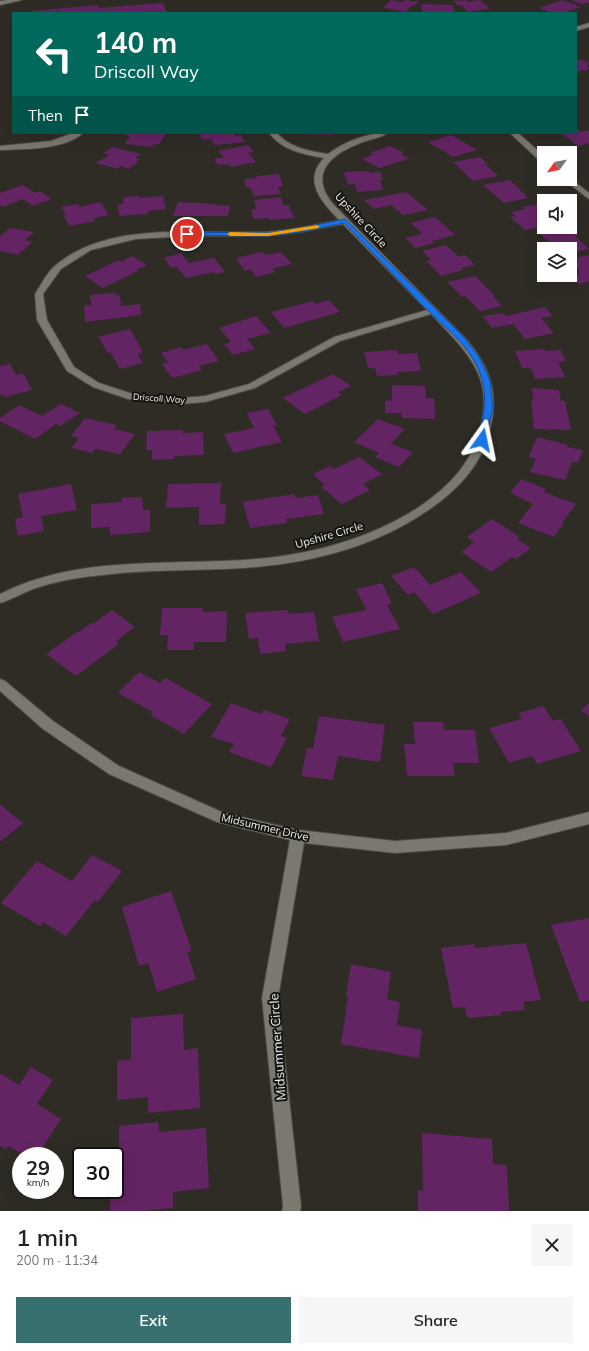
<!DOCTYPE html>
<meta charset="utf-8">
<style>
body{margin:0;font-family:Mulish,sans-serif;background:#f6f6f6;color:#222;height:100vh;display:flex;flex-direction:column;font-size:15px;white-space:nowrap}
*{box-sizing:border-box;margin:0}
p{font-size:13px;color:#767676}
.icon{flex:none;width:22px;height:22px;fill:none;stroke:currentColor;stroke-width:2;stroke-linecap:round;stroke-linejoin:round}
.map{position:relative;height:1211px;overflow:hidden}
.details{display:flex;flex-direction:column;background:#fff;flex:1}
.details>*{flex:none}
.top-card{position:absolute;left:12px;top:12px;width:565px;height:122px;border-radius:0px;box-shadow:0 4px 16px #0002;background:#00695c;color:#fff;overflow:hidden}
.needle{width:26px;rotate:237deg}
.buttons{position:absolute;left:537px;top:146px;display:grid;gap:8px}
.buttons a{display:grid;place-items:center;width:40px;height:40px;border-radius:0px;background:#fff;box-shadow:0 4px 16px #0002;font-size:20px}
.speed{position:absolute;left:12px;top:1147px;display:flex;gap:8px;font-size:20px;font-weight:700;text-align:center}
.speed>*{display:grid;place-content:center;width:52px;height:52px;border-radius:50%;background:#fff;box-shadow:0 4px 16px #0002;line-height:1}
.speed small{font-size:10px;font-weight:400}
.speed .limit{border:2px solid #111;border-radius:6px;background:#fff;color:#111}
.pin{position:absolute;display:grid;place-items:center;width:34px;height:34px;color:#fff;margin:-17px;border:2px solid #fff;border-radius:50%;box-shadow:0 1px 4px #0007}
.me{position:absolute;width:44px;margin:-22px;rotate:12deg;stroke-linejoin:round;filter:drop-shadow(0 0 3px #0008)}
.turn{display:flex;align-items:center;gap:14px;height:84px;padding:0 16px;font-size:18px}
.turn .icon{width:52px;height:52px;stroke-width:2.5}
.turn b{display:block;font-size:28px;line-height:34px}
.then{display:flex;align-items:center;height:38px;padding:0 16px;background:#0003;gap:8px;font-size:15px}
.round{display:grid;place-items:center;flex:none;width:42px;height:42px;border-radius:0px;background:#f6f6f6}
.headline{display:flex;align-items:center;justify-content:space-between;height:68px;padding:0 16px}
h1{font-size:24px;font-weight:600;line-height:30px}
.action{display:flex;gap:8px;margin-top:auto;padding:8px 16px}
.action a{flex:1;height:46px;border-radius:0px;background:#386f6f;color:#fff;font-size:16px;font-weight:600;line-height:46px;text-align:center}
.action a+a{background:#f6f6f6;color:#222}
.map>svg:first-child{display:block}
.building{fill:#632463}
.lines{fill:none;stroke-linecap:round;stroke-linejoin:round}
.street-casing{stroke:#4b4943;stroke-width:2}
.street{fill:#7b7870;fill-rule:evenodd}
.route{fill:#1a73e8;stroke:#114b97}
.slow{fill:#f59e0b}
.labels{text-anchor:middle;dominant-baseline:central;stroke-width:4;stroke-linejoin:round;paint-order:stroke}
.far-street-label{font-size:9px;fill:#f2f0ec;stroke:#151411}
.street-label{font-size:11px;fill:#f2f0ec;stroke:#151411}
.near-street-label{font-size:13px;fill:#f2f0ec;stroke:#151411}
</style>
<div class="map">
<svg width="589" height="1211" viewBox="0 0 589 1211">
<rect width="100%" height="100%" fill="#2e2c25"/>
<g class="building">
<polygon points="391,0 403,2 405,0 419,2 414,6 411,6 406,12 383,8"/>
<polygon points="466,0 468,2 480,0 490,9 468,12 461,5 458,6 454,1"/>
<polygon points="563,0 581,7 563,13 551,13 539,8"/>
<polygon points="571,0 589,0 589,2 582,4"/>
<polygon points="163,3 167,13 32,13 31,11 98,5 99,8"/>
<polygon points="421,4 451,5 453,6 455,13 423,13"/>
<polygon points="576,59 589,62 587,66 589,68 585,71 582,70 576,74"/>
<polygon points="576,128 581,132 589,130 589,143 578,146 561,133 576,133"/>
<polygon points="125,133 162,133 166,134 159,144 154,144 152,147 125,144 130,136 124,135"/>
<polygon points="207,133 233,133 235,136 241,135 245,142 214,145 211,139 203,140 200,136 201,136 200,134"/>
<polygon points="301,133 333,133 333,135 301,134"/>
<polygon points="451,135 457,138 477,150 453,157 428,142"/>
<polygon points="248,145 254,152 248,153 256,162 231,167 228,164 220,165 216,163 214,159 224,157 218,151"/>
<polygon points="390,146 404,153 401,154 409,159 379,168 362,159 373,155 370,153"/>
<polygon points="112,147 141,154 135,158 140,159 136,162 138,162 129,169 121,166 117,169 96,163 109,155 103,153"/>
<polygon points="480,157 488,164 485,164 498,176 473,181 453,162"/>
<polygon points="368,171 369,173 380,172 383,180 380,180 383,190 357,192 355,184 348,185 344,172"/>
<polygon points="279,174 283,186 278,187 281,194 254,196 250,187 246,187 244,179 257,178 256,176"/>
<polygon points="510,180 528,198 504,203 483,185"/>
<polygon points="23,185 35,193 40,191 51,199 33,206 23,199 3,207 0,205 0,193"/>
<polygon points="406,192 428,210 403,215 391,205 374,209 364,200"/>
<polygon points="139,196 140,198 163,196 166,209 148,211 148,214 119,216 118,204 124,204 123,197"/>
<polygon points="281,197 283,205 289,205 294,218 270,220 269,218 254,219 251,210 256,209 254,200"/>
<polygon points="100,202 109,215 94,218 95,221 70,226 63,215 66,215 61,207 78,204 80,207"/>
<polygon points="178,202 215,204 214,205 230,206 228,216 173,216"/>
<polygon points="538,204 544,209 544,212 541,212 544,215 544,226 525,230 510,217 516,216 511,212 525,209 522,207"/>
<polygon points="435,217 455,235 432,241 435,243 416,248 405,238 423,234 411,223"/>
<polygon points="10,228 34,232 25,240 32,242 18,255 0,251 0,236"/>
<polygon points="569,228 578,236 575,236 589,249 570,253 570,249 556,249 540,234"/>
<polygon points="446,245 459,257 465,255 475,265 461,268 463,270 441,276 426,261 431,260 422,251"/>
<polygon points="263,252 266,255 281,252 292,264 272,269 275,272 256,277 250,269 245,271 236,258"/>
<polygon points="181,253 189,263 214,258 225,272 216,274 214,272 186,278 177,267 171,268 164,258"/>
<polygon points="589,255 589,281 579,284 571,276 580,273 578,271 580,270 570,262 578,260 576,258"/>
<polygon points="132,256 147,265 136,270 138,271 103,288 85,276 119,260 121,262"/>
<polygon points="475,276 494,295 492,295 502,306 480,311 465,296 462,297 447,282"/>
<polygon points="116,293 116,296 120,295 121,306 140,304 141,315 85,322 84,306 91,305 90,295"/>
<polygon points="329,300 340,312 284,328 271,312 313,301 316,304"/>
<polygon points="545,307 553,316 541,318 554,333 525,339 513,324 492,328 483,316 504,313 506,316"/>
<polygon points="256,316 271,333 247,339 255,349 233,355 224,344 231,342 219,328"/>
<polygon points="130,329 143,352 138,354 143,363 120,369 110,352 108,353 98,337"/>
<polygon points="207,344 219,361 199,366 202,370 172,378 162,364 168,362 161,353 181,347 183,350"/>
<polygon points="544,349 545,351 561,350 566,361 558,362 565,377 535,379 531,368 522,368 515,351"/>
<polygon points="397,350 398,354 417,353 421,371 397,372 398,375 377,376 375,368 368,368 364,352"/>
<polygon points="10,364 16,375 23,373 32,390 5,397 3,394 0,395 0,366"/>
<polygon points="333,374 351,386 338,392 342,395 305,414 283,398"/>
<polygon points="392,385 425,386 426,398 434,398 435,419 402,418 402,413 385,413 385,400 392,401"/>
<polygon points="532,388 559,390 561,401 565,401 571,430 534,429 531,400 533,400"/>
<polygon points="61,404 80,413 60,426 56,424 35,439 0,421 0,418 19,405 42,416"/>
<polygon points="268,409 277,425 273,426 282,442 233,453 224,434 254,428 247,413"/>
<polygon points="85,418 117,425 114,429 135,434 120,454 95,449 92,453 72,448 79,438 71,436"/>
<polygon points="378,419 405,429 391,444 413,452 399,467 375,457 379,453 354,442"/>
<polygon points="183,430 183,433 203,432 204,455 174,456 174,459 152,460 152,450 146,450 147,431"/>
<polygon points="537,437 568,445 567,447 583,450 578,463 572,462 565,480 530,472 536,459 529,457"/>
<polygon points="359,457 382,474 363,484 370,490 342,504 321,487 325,485 313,474 330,466 334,469"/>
<polygon points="521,479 546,489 544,492 576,504 562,523 564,523 554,537 518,523 533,504 510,493"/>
<polygon points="221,483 220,504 226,504 225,524 199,525 199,507 166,508 168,484"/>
<polygon points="71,484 77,510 41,516 44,531 18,536 15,519 23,517 18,494"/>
<polygon points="294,494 296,498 318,495 324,514 286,519 287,523 250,528 243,502"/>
<polygon points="142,497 143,510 150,510 150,532 110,535 110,527 91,528 91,504 122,502 121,498"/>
<polygon points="492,519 520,537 517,539 531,548 516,559 512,557 491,572 461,552 474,542 467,537"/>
<polygon points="414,567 430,585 461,572 481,593 433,614 414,592 408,595 391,576"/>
<polygon points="382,583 392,604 387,605 400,629 343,642 332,617 366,610 356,589"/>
<polygon points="162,608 203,608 203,612 227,611 226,642 194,642 194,650 167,650 168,635 160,635"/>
<polygon points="112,610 135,627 116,641 119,644 76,676 46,654 77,632 79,632 91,623 93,624"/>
<polygon points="288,610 289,614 314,612 319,641 285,644 286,651 260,654 258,638 249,639 245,613"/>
<polygon points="139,672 160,683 165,678 212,704 184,734 150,715 153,712 118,693"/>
<polygon points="231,703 261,714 264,710 290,719 281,736 287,738 271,767 229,752 234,744 211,737"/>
<polygon points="589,703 589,716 581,710"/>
<polygon points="543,706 553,721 561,719 581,751 537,764 532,756 509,763 489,728 522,719 519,713"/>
<polygon points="319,716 385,725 380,762 338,756 333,780 301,776 307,748 313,749"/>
<polygon points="413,722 443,722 444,730 475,730 479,763 453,763 455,776 407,776 404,744 415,744"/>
<polygon points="0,804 23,823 0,842"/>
<polygon points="92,855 122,871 98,902 95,900 66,936 43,922 40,926 1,903 37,861 72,881"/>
<polygon points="171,891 192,951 187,952 196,979 157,992 148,963 139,966 122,907"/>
<polygon points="589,918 589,1000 580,1002 551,925"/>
<polygon points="526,943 541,1000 523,1002 525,1010 500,1012 501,1015 467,1018 465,1007 453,1008 441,948 475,944 475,948"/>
<polygon points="351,964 391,972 387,999 400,1002 397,1025 422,1030 419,1058 341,1044 348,997 346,997"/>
<polygon points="183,1014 184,1050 198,1048 200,1108 148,1113 148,1097 117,1100 117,1061 131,1059 131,1018"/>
<polygon points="31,1067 53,1080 37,1104 61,1119 37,1156 25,1156 8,1146 6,1149 0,1146 0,1073 19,1085"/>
<polygon points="158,1122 159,1132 206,1128 209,1188 173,1192 173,1208 142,1211 110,1211 110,1190 115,1190 115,1158 119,1157 119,1126"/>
<polygon points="422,1133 492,1139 493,1164 507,1165 509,1211 418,1211 418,1190 423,1191"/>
</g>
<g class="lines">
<defs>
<g id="street">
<polygon points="8,0 22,0 0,5 0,1"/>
<polygon points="589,23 589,27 576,31 576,27"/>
<path d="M73,133H83C65,150 23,149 0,150V146L51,141Z"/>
<path d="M269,133H277C290,148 309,151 328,154C344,142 366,133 387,133C381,138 371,139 363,142C333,153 307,172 333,204L465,338C492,369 500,397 488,437C479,468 454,493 427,511C373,548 307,564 243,568C196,571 149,569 103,575C79,577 56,581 33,589C22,593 11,600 0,603V594C75,556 163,565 244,560C305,556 367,541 419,507C441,492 464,472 474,446C500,382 472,357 431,314L340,341L255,388L205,402L181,404L128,399L93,387L67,371L37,320L35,294C41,285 47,272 56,265C111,219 201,235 267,232C292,230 316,225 339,220C322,202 302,181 324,158C303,154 283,151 269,133ZM343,224L427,310L334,337L249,384L205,396L181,398L133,394L99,383L74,367L47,320L43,294L61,269L91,250L136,239L187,236H268L301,232Z"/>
<polygon points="510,133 518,133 544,156 544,162 541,162"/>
<polygon points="570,178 589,193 589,199 563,179 570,179"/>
<polygon points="0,679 5,681 53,721 119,766 224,813 298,830 395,841 506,833 589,812 589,824 506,845 395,853 304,843 278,998 301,1206 300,1211 282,1211 283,1206 262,998 290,840 217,822 109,774 43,729 0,691"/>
</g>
</defs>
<use href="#street" class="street-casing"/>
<use href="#street" class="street"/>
</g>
<path class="route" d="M345,219L462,335L479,357L490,380L493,408L485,442L482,443L478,440C482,420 488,401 482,380C474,348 444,327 422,305C396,277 370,250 344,223L301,232L268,236L187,235L184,234L187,232L268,233L301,228Z"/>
<polygon class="slow" points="317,225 319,226 319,228 268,236 230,236 227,234 230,232 268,233"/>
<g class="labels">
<g class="far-street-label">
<text transform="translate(159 398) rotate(4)">Driscoll Way</text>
</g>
<g class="street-label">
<text transform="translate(361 220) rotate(47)">Upshire Circle</text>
<text transform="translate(329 535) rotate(-16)">Upshire Circle</text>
<text transform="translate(265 827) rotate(13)">Midsummer Drive</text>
</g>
<g class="near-street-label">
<text transform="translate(277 1047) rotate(-94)">Midsummer Circle</text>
</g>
</g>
</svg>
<div class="buttons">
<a><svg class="needle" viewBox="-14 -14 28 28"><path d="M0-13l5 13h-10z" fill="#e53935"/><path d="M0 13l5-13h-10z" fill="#767676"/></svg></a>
<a><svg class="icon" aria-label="sound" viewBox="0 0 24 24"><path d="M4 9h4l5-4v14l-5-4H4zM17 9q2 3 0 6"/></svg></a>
<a><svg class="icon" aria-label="layers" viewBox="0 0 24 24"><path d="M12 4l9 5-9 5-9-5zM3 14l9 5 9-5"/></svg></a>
</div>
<div class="speed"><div>29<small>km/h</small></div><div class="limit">30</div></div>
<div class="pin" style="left:187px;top:234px;background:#d93025"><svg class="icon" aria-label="arrive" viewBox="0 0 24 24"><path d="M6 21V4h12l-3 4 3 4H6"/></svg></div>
<svg class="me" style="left:482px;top:440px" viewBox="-20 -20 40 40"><path d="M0-17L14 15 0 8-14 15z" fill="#1a73e8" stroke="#fff" stroke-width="4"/></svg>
<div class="top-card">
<div class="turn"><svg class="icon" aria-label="left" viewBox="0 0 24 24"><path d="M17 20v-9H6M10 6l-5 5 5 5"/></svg><div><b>140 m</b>Driscoll Way</div></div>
<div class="then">Then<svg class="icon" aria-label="arrive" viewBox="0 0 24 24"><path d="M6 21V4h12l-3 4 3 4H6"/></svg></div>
</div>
</div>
<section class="details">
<div class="headline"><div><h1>1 min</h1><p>200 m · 11:34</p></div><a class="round"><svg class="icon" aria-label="close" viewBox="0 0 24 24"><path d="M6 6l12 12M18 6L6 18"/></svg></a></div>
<div class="action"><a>Exit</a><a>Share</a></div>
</section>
